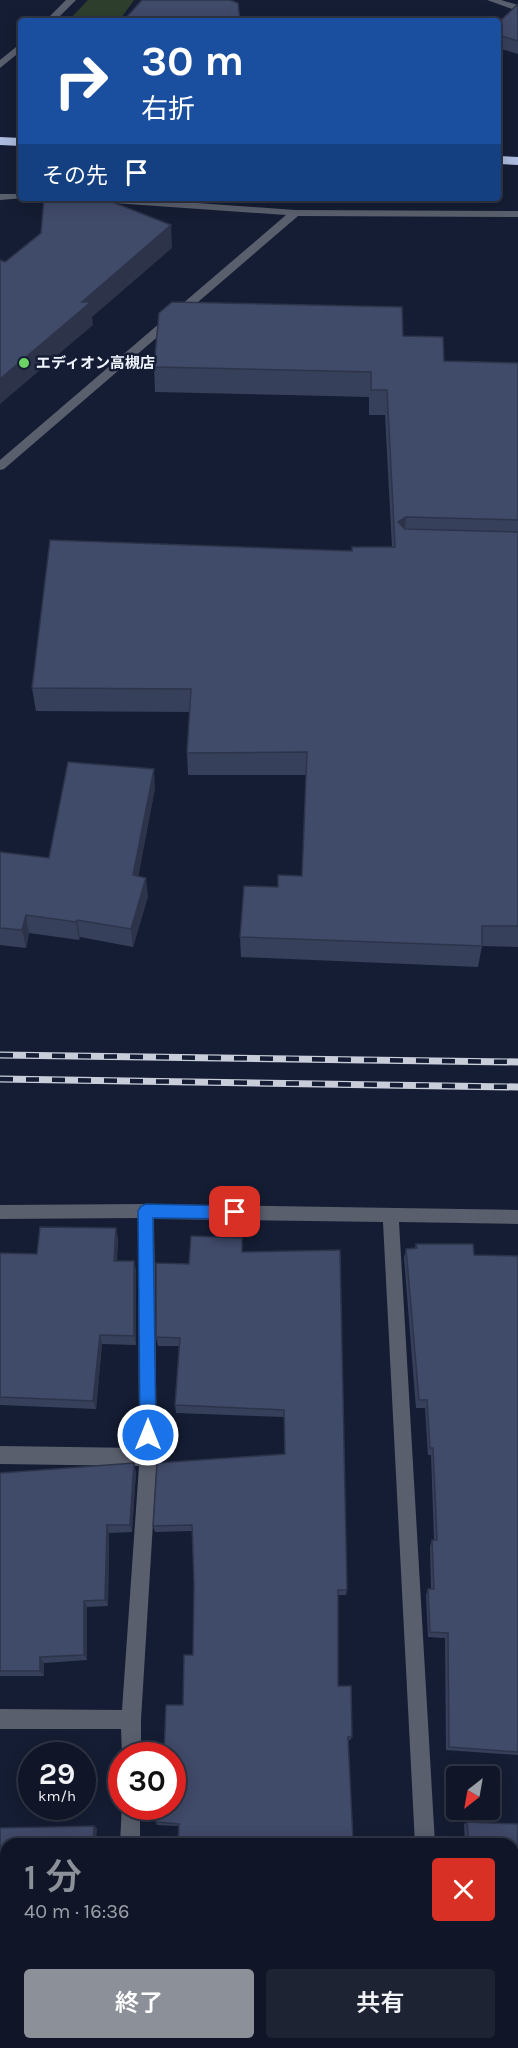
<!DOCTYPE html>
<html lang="ja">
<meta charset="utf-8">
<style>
body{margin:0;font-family:Karla,"Noto Sans JP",sans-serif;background:#1e2333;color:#f1f3f6;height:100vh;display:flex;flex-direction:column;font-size:22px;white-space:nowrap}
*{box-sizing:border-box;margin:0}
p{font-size:20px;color:#9c9fa7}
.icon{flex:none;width:33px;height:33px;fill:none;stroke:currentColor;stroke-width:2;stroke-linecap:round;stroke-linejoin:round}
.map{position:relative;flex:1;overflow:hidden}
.drawer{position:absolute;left:0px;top:1838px;width:519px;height:212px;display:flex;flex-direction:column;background:#101627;border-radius:18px 18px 0 0;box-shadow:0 3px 15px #0003,0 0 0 2px #303544}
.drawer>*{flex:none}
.top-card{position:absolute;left:18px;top:18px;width:483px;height:183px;border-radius:6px;box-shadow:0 3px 15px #0003,0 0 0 2px #303544;background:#1a4fa0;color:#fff;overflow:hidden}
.needle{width:39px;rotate:211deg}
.tools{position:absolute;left:446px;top:1766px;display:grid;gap:12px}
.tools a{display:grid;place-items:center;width:54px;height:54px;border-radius:6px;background:#101627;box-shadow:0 3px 15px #0003,0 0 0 2px #303544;font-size:30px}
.speed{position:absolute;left:18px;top:1742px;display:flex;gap:12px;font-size:30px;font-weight:700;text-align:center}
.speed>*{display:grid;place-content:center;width:78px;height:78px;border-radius:50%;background:#101627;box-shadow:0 3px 15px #0003,0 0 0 2px #303544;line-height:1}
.speed small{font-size:15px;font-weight:400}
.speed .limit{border:9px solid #d22;background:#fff;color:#111}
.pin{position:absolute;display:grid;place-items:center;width:51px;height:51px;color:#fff;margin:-26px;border-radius:12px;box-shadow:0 3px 9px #0006}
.me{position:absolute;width:66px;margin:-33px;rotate:0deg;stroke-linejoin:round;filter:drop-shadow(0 0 4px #0008)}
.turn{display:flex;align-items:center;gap:21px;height:126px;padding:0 24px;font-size:27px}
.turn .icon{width:78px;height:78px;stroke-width:2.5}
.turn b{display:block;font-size:42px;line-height:51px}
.then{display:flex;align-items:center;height:57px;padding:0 24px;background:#0003;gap:12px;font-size:22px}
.round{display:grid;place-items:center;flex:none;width:63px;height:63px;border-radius:6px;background:#1e2333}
.head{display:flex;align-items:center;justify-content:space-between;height:102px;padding:0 24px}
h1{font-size:36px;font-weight:600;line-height:45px;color:#8c9099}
.button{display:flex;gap:12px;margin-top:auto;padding:12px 24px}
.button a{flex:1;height:69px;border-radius:6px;background:#8c9099;color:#fff;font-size:24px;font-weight:600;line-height:69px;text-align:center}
.button a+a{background:#1e2333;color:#f1f3f6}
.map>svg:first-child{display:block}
.green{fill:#2e3f2d}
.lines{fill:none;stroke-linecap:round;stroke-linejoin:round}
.minor{fill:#5a5f6d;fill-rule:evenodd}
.highway{fill:#adbbdf;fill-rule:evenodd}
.rail-casing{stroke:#c9cdda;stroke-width:7}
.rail{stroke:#151d34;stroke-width:4.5;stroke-dasharray:13;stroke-linecap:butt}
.wall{fill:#37405a}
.shaded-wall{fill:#2d344a}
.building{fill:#404a69;stroke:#2d344a;stroke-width:1.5}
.route{fill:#1a73e8;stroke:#114b97;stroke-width:1.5}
.poi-dot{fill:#6bd363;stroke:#151d34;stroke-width:2}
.labels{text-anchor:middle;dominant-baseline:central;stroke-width:5;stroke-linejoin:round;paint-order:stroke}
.far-poi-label{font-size:15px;font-weight:bold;fill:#f1f5ff;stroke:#151d34;text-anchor:start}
</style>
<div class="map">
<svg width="518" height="2048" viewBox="0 0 518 2048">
<rect width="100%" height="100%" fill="#151d34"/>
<polygon class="green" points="88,0 134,0 119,21 68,21"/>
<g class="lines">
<g class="minor">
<polygon points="66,0 76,0 55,21 45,21"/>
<polygon points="487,0 501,0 518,5 518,11"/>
<polygon points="21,43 21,51 0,68 0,60"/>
<polygon points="0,194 21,194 21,198 25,198 0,200"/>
<polygon points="80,198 128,198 295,210 518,211 518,217 298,216 4,469 0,470 0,460 286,215 85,201"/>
<polygon points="146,1204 518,1210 518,1224 399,1222 435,1844 415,1844 383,1222 154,1219 157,1457 141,1720 141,1755 122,1755 121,1729 0,1729 0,1709 122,1710 139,1466 0,1464 0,1446 139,1448 138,1218 0,1219 0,1205"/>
<polygon points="122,1803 122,1806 140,1806 140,1844 120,1844"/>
<rect x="513" y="1938" width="5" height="20"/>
<polygon points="38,2043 70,2043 68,2048 36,2048"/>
<polygon points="121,2043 141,2043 142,2048 122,2048"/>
</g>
<g class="highway">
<polygon points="0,137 21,138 21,146 0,145"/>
<polygon points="498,156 518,157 518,165 498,164"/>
</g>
<defs>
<g id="rail">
<polyline points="0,1055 518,1062"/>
<polyline points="0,1079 518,1087"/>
</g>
</defs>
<use href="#rail" class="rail-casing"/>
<use href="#rail" class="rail"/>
</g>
<g class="wall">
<polygon points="518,4 518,54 498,48 498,23"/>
<polygon points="403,336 444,361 518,363 518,947 482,946 478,967 241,957 240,937 278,887 302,876 306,775 188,775 187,753 190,712 36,711 32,688 351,551 392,547 385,415 369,415 369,397 155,392 154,367"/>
<polygon points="155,788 138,876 148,896 133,947 80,937 79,940 29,933 26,948 0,945 0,852 49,858"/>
<polygon points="116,1228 118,1239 117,1261 134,1261 136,1271 136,1345 102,1344 96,1409 0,1405 0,1253 37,1254"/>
<polygon points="416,1244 474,1255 518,1256 518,1755 446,1750 445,1638 428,1637 426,1595 428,1589 431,1589 430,1546 432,1540 434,1540 431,1455 428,1455 425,1408 416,1408 404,1258 406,1249 415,1248"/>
<polygon points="242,1252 347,1590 346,1595 338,1595 338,1686 352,1737 350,1740 348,1740 353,1840 367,1844 179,1826 157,1825 156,1822 183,1705 193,1655 194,1584 192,1531 155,1532 153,1526 285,1454 284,1417 176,1413 175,1405 179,1346 158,1346 156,1337 189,1264"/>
<polygon points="136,1472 132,1532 109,1533 108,1606 87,1607 87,1660 44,1663 44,1676 0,1676 0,1473"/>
<polygon points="467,1822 518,1824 518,1907 513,1908 513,1844 465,1844 464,1824"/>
<polygon points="279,2043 513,2043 518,2048 226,2048"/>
</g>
<g class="shaded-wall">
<polygon points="171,225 172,248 92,317 93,325 0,404 0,379 82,302"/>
<polygon points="406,517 404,541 398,522"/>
<polygon points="154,769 155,788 135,894 133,875"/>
<polygon points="146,878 148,896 133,947 131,929"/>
<polygon points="26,915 29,933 26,948 22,930"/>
<polygon points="77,920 80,937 79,940 76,922"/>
<polygon points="116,1228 118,1239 116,1271 114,1261"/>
<polygon points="134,1261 136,1271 136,1345 134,1336"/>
<polygon points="100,1335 102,1344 96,1409 93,1401"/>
<polygon points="134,1463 136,1472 132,1532 130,1525"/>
<polygon points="107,1525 109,1533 108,1606 105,1600"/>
<polygon points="84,1601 87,1607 87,1660 84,1655"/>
<polygon points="40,1657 44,1663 44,1676 40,1671"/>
<polygon points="94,1826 97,1828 96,1844 93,1844"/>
</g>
<g class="building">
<polygon points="142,0 230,0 238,3 240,21 123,21"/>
<polygon points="518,4 518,41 498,35 498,23"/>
<polygon points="44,198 102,198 171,225 82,302 91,302 0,379 0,260 5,262 41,233"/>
<polygon points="172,302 402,307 403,336 443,337 444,361 518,363 518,520 406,517 398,522 405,529 518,532 518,926 482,926 482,946 240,937 244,886 278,887 278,875 302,876 307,752 187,753 191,689 32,688 50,540 352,551 352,547 395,547 387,390 371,390 371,372 154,367 159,313"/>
<polygon points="68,762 154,769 133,875 146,878 131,929 77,920 76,922 26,915 22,930 0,928 0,852 49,858"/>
<polygon points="40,1227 116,1228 114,1261 134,1261 134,1336 100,1335 93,1401 0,1397 0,1253 37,1254"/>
<polygon points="191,1236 242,1238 242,1252 340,1250 347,1590 338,1590 338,1686 351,1686 352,1737 348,1737 353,1840 366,1840 367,1844 178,1844 179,1824 156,1822 157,1806 172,1806 172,1755 164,1755 166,1705 183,1705 184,1655 193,1655 194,1584 192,1525 153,1526 157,1463 285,1454 284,1410 175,1405 180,1338 156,1337 156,1263 189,1264"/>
<polygon points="416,1244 473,1244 474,1255 518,1256 518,1752 449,1747 448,1633 430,1632 428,1589 434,1589 432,1540 437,1540 433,1448 430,1448 427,1400 419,1400 406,1249 417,1248"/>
<polygon points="134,1463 130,1525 107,1525 105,1600 84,1601 84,1655 40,1657 40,1671 0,1671 0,1473"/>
<polygon points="467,1822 518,1824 518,1907 513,1907 513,1844 468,1844 469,1843"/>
<polygon points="94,1826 93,1844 6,1844 6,2006 0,2006 0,1828"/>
<polygon points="513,2006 518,2007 518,2048 246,2048 299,2043 513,2043"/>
</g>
<polygon class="route" points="146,1204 235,1206 240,1208 243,1212 240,1217 235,1219 153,1218 156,1435 153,1440 148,1442 142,1440 140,1435 138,1211 141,1206"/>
<circle class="poi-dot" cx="24" cy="363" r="6"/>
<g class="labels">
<g class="far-poi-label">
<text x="36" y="363">エディオン高槻店</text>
</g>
</g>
</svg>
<div class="tools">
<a><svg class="needle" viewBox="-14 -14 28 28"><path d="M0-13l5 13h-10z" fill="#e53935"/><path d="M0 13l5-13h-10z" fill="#9c9fa7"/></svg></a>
</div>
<div class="speed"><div>29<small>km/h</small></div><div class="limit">30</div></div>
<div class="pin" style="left:235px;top:1212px;background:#d93025"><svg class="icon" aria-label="arrive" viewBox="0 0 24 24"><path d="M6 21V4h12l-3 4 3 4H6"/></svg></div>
<svg class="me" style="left:148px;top:1435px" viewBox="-20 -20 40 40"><circle r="17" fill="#1a73e8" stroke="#fff" stroke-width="3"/><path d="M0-11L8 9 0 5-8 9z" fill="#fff"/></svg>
<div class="top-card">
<div class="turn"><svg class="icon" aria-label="right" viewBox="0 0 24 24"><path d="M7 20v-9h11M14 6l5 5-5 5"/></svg><div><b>30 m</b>右折</div></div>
<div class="then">その先<svg class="icon" aria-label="arrive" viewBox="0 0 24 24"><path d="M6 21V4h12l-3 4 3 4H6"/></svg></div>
</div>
<section class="drawer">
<div class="head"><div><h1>1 分</h1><p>40 m · 16:36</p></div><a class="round" style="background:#d93025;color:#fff"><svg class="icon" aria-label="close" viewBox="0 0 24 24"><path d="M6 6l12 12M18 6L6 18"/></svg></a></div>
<div class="button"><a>終了</a><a>共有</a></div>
</section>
</div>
